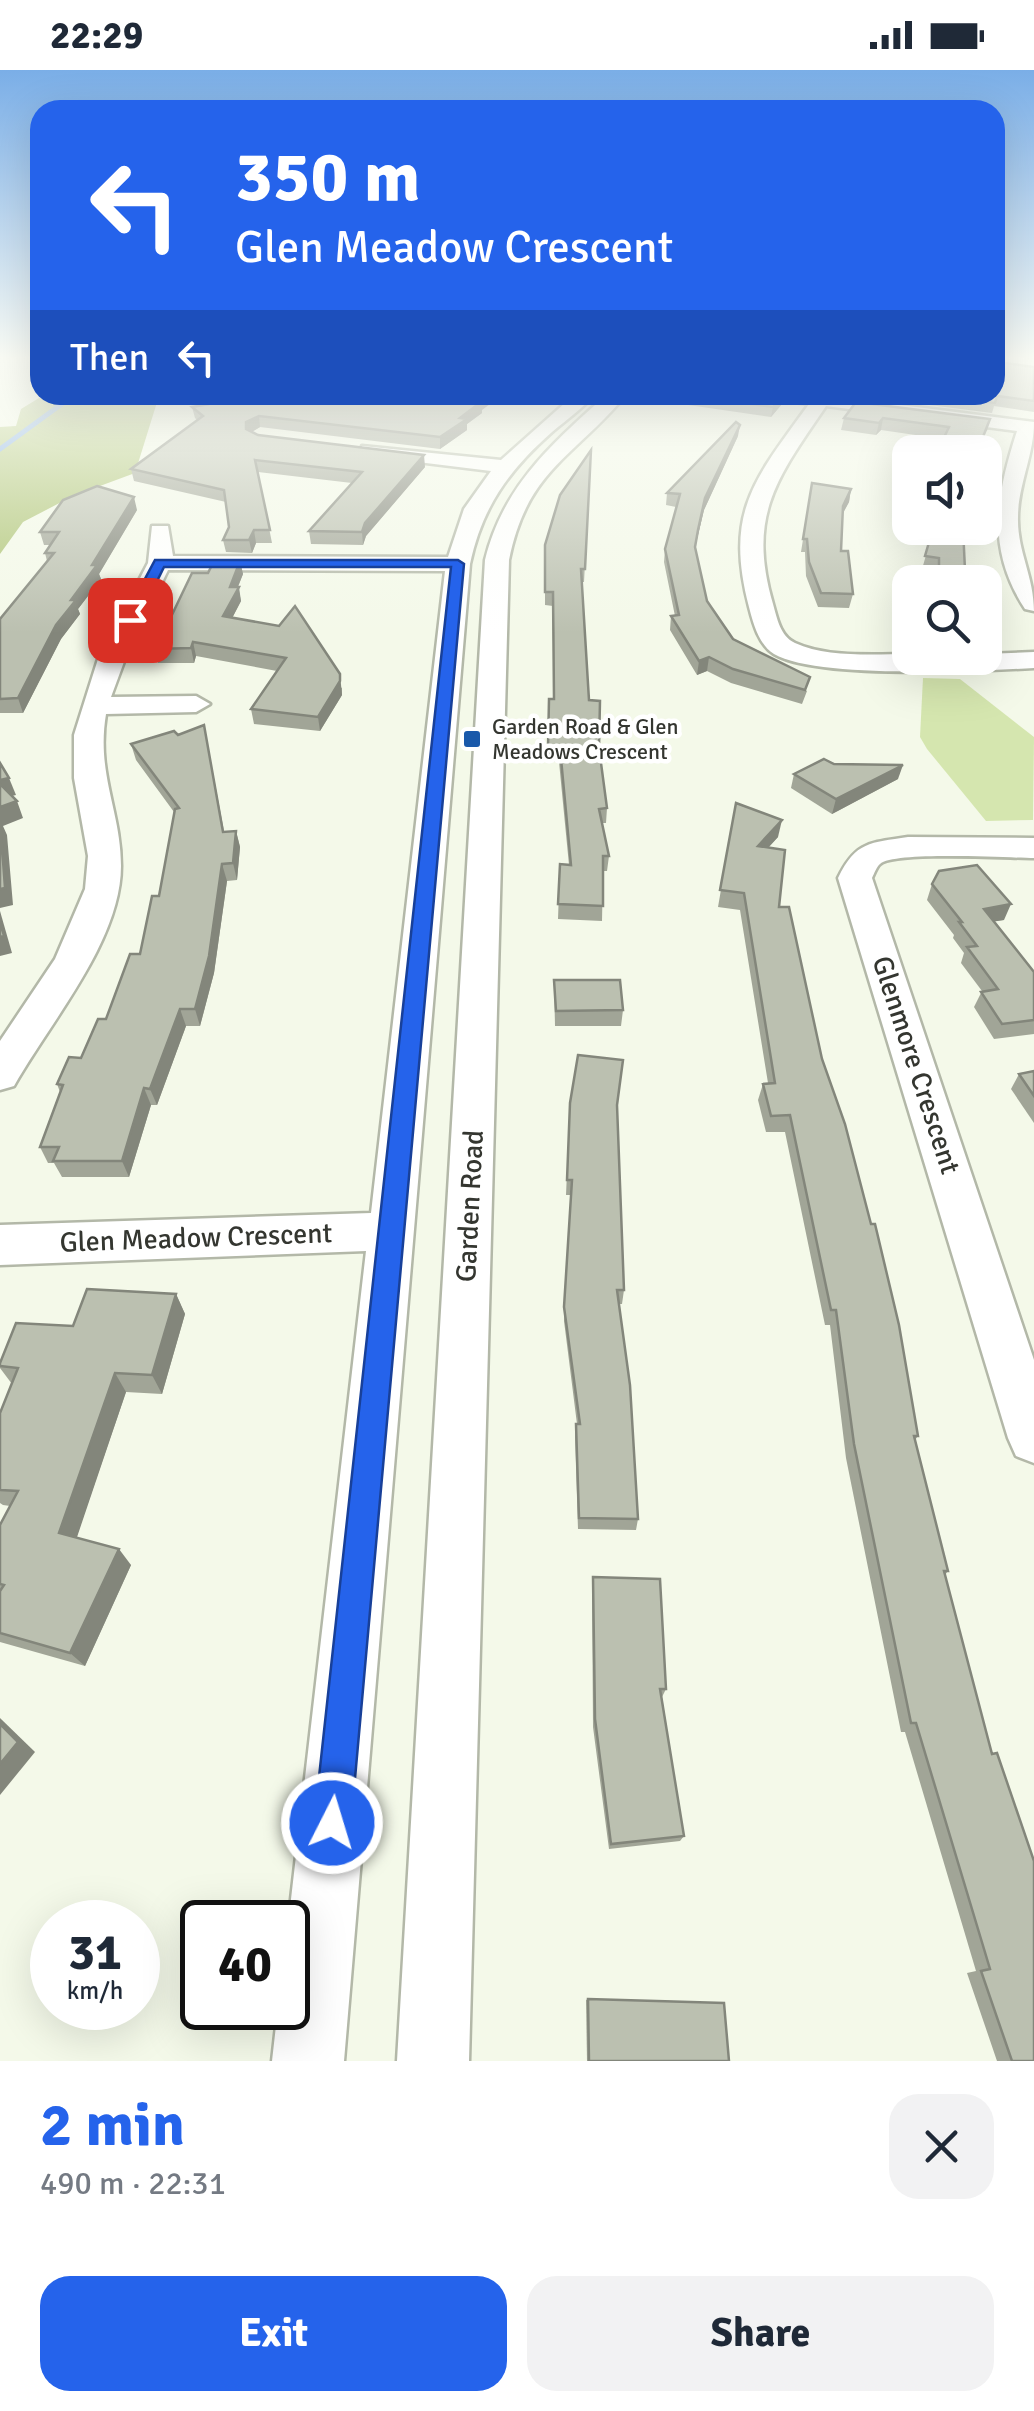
<!DOCTYPE html>
<meta charset="utf-8">
<style>
body{margin:0;font-family:Signika,sans-serif;background:#f2f2f3;color:#1f2937;height:100vh;display:flex;flex-direction:column;font-size:38px;white-space:nowrap}
*{box-sizing:border-box;margin:0}
p{font-size:32px;color:#747a83}
.icon{flex:none;width:55px;height:55px;fill:none;stroke:currentColor;stroke-width:2;stroke-linecap:round;stroke-linejoin:round}
.map{position:relative;height:1991px;overflow:hidden}
.sheet{display:flex;flex-direction:column;background:#fff;flex:1}
.sheet>*{flex:none}
.guide{position:absolute;left:30px;top:30px;width:975px;height:305px;border-radius:30px;box-shadow:0 10px 40px #0002;background:#2563eb;color:#fff;overflow:hidden}
.tools{position:absolute;left:892px;top:365px;display:grid;gap:20px}
.tools a{display:grid;place-items:center;width:110px;height:110px;border-radius:20px;background:#fff;box-shadow:0 10px 40px #0002;font-size:50px}
.speed{position:absolute;left:30px;top:1830px;display:flex;gap:20px;font-size:50px;font-weight:700;text-align:center}
.speed>*{display:grid;place-content:center;width:130px;height:130px;border-radius:50%;background:#fff;box-shadow:0 10px 40px #0002;line-height:1}
.speed small{font-size:25px;font-weight:400}
.speed .limit{border:5px solid #111;border-radius:15px;background:#fff;color:#111}
.pin{position:absolute;display:grid;place-items:center;width:85px;height:85px;color:#fff;margin:-42px;border-radius:20px;box-shadow:0 5px 15px #0006}
.me{position:absolute;width:110px;margin:-55px;rotate:5deg;stroke-linejoin:round;filter:drop-shadow(0 0 8px #0008)}
.turn{display:flex;align-items:center;gap:35px;height:210px;padding:0 40px;font-size:45px}
.turn .icon{width:130px;height:130px;stroke-width:2.5}
.turn b{display:block;font-size:70px;line-height:85px}
.then{display:flex;align-items:center;height:95px;padding:0 40px;background:#0003;gap:20px;font-size:38px}
.round{display:grid;place-items:center;flex:none;width:105px;height:105px;border-radius:30px;background:#f2f2f3}
.headline{display:flex;align-items:center;justify-content:space-between;height:170px;padding:0 40px}
h1{font-size:60px;font-weight:700;line-height:75px;color:#2563eb}
.primary-button{display:flex;gap:20px;margin-top:auto;padding:20px 40px}
.primary-button a{flex:1;height:115px;border-radius:30px;background:#2563eb;color:#fff;font-size:40px;font-weight:700;line-height:115px;text-align:center}
.primary-button a+a{background:#f2f2f3;color:#1f2937}
.status{display:flex;justify-content:space-between;align-items:center;height:70px;padding:0 50px;background:#fff;direction:ltr}
.status svg{height:28px;fill:currentColor}
.map>svg:first-child{display:block}
.green{fill:#d5e6af}
.forest{fill:#aec475}
.lines{fill:none;stroke-linecap:round;stroke-linejoin:round}
.stream{stroke:#76a5e5;stroke-width:5}
.minor-casing{stroke:#b3b8a8;stroke-width:5}
.minor{fill:#fff;fill-rule:evenodd}
.wall{fill:#a1a597}
.shaded-wall{fill:#83867b}
.building{fill:#bbc0b0;stroke:#83867b;stroke-width:2.5}
.route{fill:#2563eb;stroke:#184099;stroke-width:2.5}
.poi-dot{fill:#1959aa;stroke:#fff;stroke-width:4}
.labels{text-anchor:middle;dominant-baseline:central;stroke-width:9;stroke-linejoin:round;paint-order:stroke}
.far-poi-label{font-size:22px;fill:#343630;stroke:#fff;text-anchor:start}
.street-label{font-size:28px;fill:#343630;stroke:#fff}
</style>
<div class="status"><b>22:29</b><svg viewBox="0 0 49 12"><path d="M0 12V9h3v3zM5 12V6h3v6zM10 12V3h3v9zM15 12V0h3v12zM26 1h20v11H26zM47 4h2v5h-2z"/></svg></div>
<div class="map">
<svg width="1034" height="1991" viewBox="0 0 1034 1991">
<rect width="100%" height="100%" fill="#f4f9e9"/>
<polygon class="green" points="923,608 960,609 1034,667 1033,750 986,751 927,679 920,667"/>
<polygon class="forest" points="44,325 176,325 158,329 135,403 73,426 23,452 0,484 0,357 16,356 21,339"/>
<g class="lines">
<polyline class="stream" points="0,379 74,325"/>
<defs>
<g id="minor">
<polygon points="995,285 1034,289 1034,299 995,295"/>
<path d="M574,325H594C582,339 566,350 552,362C509,400 482,437 470,494L344,1991H272L278,1938H288V1855L366,1181L0,1195V1155L371,1143L445,501L168,500L125,589L111,627L196,626L210,634L196,642L106,644C96,704 121,741 121,796C121,871 50,952 14,1016L0,1020V971L55,889L85,819L88,786L74,708V665L98,589L148,493L152,456H168L173,486L448,487L464,439L491,401L369,386L362,384V376L501,390Z"/>
<path d="M606,325H626C573,388 527,400 509,490L469,1991H397L485,490C503,416 552,374 606,325Z"/>
<path d="M771,325H823L1034,352C1034,385 1018,415 1018,447C1017,481 1034,506 1034,541L1025,539C986,479 996,426 1017,361L826,336C777,408 747,445 773,534C777,548 780,566 795,573C827,588 876,584 910,584V588H985V584L1034,582V598C980,601 817,609 774,584C759,575 753,553 749,537C724,441 755,409 809,334L780,330Z"/>
<path d="M908,767L1034,768V788C1009,788 894,781 880,794C877,796 874,804 872,808L1034,1290V1393L1016,1386L1008,1368L838,808C856,771 870,773 908,767Z"/>
</g>
</defs>
<use href="#minor" class="minor-casing"/>
<use href="#minor" class="minor"/>
</g>
<g class="wall">
<polygon points="997,292 1034,297 1034,342 994,336 992,343 867,327 867,325 995,325"/>
<polygon points="648,325 784,325 782,334 771,347 647,329"/>
<polygon points="192,337 482,340 482,343 467,354 467,360 440,379 260,357 252,362 258,365 425,397 366,466 363,475 311,474 309,461 352,413 258,402 272,473 256,473 252,483 226,482 223,470 229,457 226,432 134,411 131,399 197,350 195,348"/>
<polygon points="844,348 990,349 987,361 943,369 881,360 876,365 841,360"/>
<polygon points="738,366 704,440 695,478 707,531 733,569 807,621 802,634 731,613 707,601 697,605 670,560 671,546 675,546 664,492 665,479 676,437 666,435 667,423"/>
<polygon points="591,380 584,512 581,512 589,630 599,678 607,738 606,753 602,753 609,786 607,801 603,801 602,851 558,849 560,794 569,795 559,692 548,692 549,629 554,629 553,536 545,535 545,475"/>
<polygon points="812,413 851,419 849,432 842,444 841,481 853,524 849,538 818,537 806,506 805,482 801,482"/>
<polygon points="137,440 99,504 101,509 78,539 80,544 61,569 23,643 0,643 0,549 47,491 45,483 50,475 44,475 40,462"/>
<polygon points="963,458 965,500 972,512 935,512 935,501 922,499 929,475 916,473 920,460"/>
<polygon points="240,491 243,504 238,517 241,531 232,548 342,618 342,625 320,661 254,654 251,639 277,601 196,586 194,593 158,593 154,579 169,551 208,503"/>
<polygon points="985,534 995,552 991,566 985,566"/>
<polygon points="204,655 224,761 236,761 240,777 237,810 227,811 214,903 200,956 186,956 157,1035 151,1035 129,1107 62,1107 54,1093 48,1093 40,1077 60,1022 57,1014 81,988 106,949 140,884 159,826 174,742 136,690 131,674 178,665"/>
<polygon points="834,694 898,709 832,744 791,718 794,704"/>
<polygon points="736,733 778,767 768,778 779,837 822,989 918,1366 915,1370 948,1501 945,1505 1034,1991 997,1991 967,1903 976,1901 905,1662 901,1662 846,1388 830,1255 825,1255 785,1062 766,1062 758,1030 763,1014 768,1013 740,840 718,837"/>
<polygon points="932,814 1004,850 994,851 1034,902 1034,964 994,969 974,937 982,921 961,893 964,883 953,868 954,865 927,830"/>
<polygon points="554,910 623,940 621,956 555,956"/>
<polygon points="1034,1001 1034,1053 1011,1019 1019,1004"/>
<polygon points="570,1033 617,1037 624,1220 622,1234 619,1234 638,1449 636,1460 578,1459 575,1366 577,1354 564,1251 571,1125 566,1125"/>
<polygon points="176,1224 185,1244 162,1324 126,1322 76,1468 131,1495 85,1596 0,1572 0,1455 10,1436 3,1435 0,1433 0,1343 12,1314 0,1298 0,1293"/>
<polygon points="593,1507 666,1619 662,1627 684,1766 680,1771 609,1779 593,1657 592,1518"/>
<polygon points="588,1929 729,1991 587,1991 586,1930"/>
</g>
<g class="shaded-wall">
<polygon points="486,325 502,325 482,340 482,343 467,354 467,360 440,379 440,367"/>
<polygon points="784,325 782,334 771,347 773,337"/>
<polygon points="259,346 260,357 248,364 248,370 246,352"/>
<polygon points="883,348 881,360 876,365 879,353"/>
<polygon points="740,355 738,366 704,440 696,473 705,428"/>
<polygon points="424,385 425,397 366,466 363,475 362,462 365,453"/>
<polygon points="851,419 849,432 840,449 843,436"/>
<polygon points="134,427 137,440 99,504 101,509 78,539 80,544 61,569 23,643 18,628 56,555"/>
<polygon points="254,460 256,473 252,483 249,470"/>
<polygon points="240,491 243,504 234,526 239,517 241,531 226,560 223,546 230,517"/>
<polygon points="193,572 196,586 194,593 191,578"/>
<polygon points="709,587 707,601 697,605 699,591"/>
<polygon points="340,604 342,625 320,661 318,647"/>
<polygon points="903,695 898,709 832,744 836,729"/>
<polygon points="9,708 16,725 4,728 0,718 0,710"/>
<polygon points="17,731 23,748 3,756 7,765 13,835 0,838 0,737"/>
<polygon points="782,750 778,767 754,793 758,776"/>
<polygon points="236,761 240,777 237,810 233,793"/>
<polygon points="222,794 227,811 214,903 200,956 195,939"/>
<polygon points="1011,834 1004,850 978,854 984,839"/>
<polygon points="0,841 12,883 0,886"/>
<polygon points="180,939 186,956 157,1035 150,1019"/>
<polygon points="144,1018 151,1035 129,1107 122,1091"/>
<polygon points="176,1224 185,1244 162,1324 152,1305"/>
<polygon points="115,1303 126,1322 73,1479 59,1463"/>
<polygon points="119,1479 131,1495 85,1596 70,1583"/>
<polygon points="0,1648 35,1682 0,1725"/>
</g>
<g class="building">
<polygon points="995,285 996,285 997,292 1034,297 1034,331 997,326 995,333 931,325 995,325"/>
<polygon points="220,325 486,325 477,332 481,332 460,348 467,349 440,367 259,346 246,352 246,359 258,365 424,385 365,453 362,462 309,461 362,402 255,390 270,460 254,460 249,470 223,470 229,457 224,420 131,399 203,346 192,337 209,334"/>
<polygon points="686,325 783,325 773,337"/>
<polygon points="856,332 990,349 977,382 937,382 949,357 883,348 879,353 844,348"/>
<polygon points="736,352 740,355 705,428 698,460 695,477 707,531 733,569 810,607 805,620 733,599 709,587 699,591 671,546 679,545 665,479 680,424 667,423"/>
<polygon points="591,380 585,499 581,499 589,630 600,631 599,678 607,738 599,739 609,786 603,786 603,836 558,834 560,794 571,795 560,678 548,678 549,629 554,629 553,522 545,522 545,475 560,425"/>
<polygon points="812,413 851,419 843,436 841,481 848,481 853,524 821,523 809,492 807,469 803,469"/>
<polygon points="97,416 134,427 92,495 97,495 71,530 76,530 56,555 18,628 0,629 0,549 54,483 45,483 59,462 40,462 63,430"/>
<polygon points="921,458 963,458 965,500 972,512 939,512 939,488 925,486 932,462 920,460"/>
<polygon points="214,491 240,491 230,517 239,517 223,546 279,556 295,536 340,604 340,611 318,647 251,639 286,588 193,572 191,578 154,579 165,551 169,551 192,503 208,503"/>
<polygon points="985,534 995,552 985,552"/>
<polygon points="204,655 223,762 236,761 233,793 222,794 209,886 195,939 180,939 150,1019 144,1018 122,1091 53,1091 59,1077 40,1077 63,1015 57,1014 69,987 81,988 98,949 106,949 130,884 140,884 152,826 159,826 175,739 179,738 131,674 174,661 178,665"/>
<polygon points="824,689 834,694 903,695 836,729 794,704"/>
<polygon points="0,693 9,708 0,710"/>
<polygon points="0,714 17,731 0,737"/>
<polygon points="736,733 782,750 758,776 785,780 779,837 789,837 822,989 845,1054 871,1154 875,1154 899,1255 918,1366 914,1366 948,1501 944,1501 992,1684 997,1683 1034,1791 1034,1991 1012,1991 981,1901 990,1899 916,1653 911,1653 854,1374 836,1240 831,1240 790,1045 771,1046 763,1014 775,1013 744,823 720,820"/>
<polygon points="0,750 5,818 0,819"/>
<polygon points="977,795 1011,834 984,839 1034,902 1034,950 1002,954 981,922 998,919 967,877 977,876 959,852 962,852 932,814 939,801"/>
<polygon points="0,851 4,866 0,867"/>
<polygon points="554,910 620,910 623,940 556,941"/>
<polygon points="578,985 623,990 617,1035 624,1220 617,1220 630,1315 638,1449 579,1448 576,1354 580,1354 564,1237 572,1110 567,1110 570,1033"/>
<polygon points="1034,1001 1034,1026 1019,1004"/>
<polygon points="87,1219 176,1224 152,1305 115,1303 59,1463 119,1479 70,1583 0,1563 0,1521 4,1515 0,1514 0,1455 18,1421 0,1420 0,1343 18,1298 0,1296 0,1293 16,1253 73,1256"/>
<polygon points="593,1507 660,1509 666,1619 660,1619 684,1766 611,1774 595,1649"/>
<polygon points="0,1654 18,1672 0,1694"/>
<polygon points="588,1929 724,1933 729,1991 589,1991"/>
</g>
<linearGradient id="sky" x2="0" y2="1"><stop stop-color="#7aaee7"/><stop offset="0.51" stop-color="#fafcf5"/><stop offset="1" stop-color="#fafcf5" stop-opacity="0"/></linearGradient>
<rect width="1034" height="563" fill="url(#sky)"/>
<polygon class="route" points="155,490 458,490 464,494 351,1753 345,1766 332,1772 319,1766 314,1753 451,497 164,497 138,550 125,553 123,550"/>
<rect class="poi-dot" x="462" y="659" width="20" height="20" rx="5"/>
<g class="labels">
<g class="far-poi-label">
<text x="492" y="656">Garden Road &amp; Glen<tspan x="492" dy="25">Meadows Crescent</tspan></text>
</g>
<g class="street-label">
<text transform="translate(916 995) rotate(72)">Glenmore Crescent</text>
<text transform="translate(470 1136) rotate(-87)">Garden Road</text>
<text transform="translate(196 1168) rotate(-2)">Glen Meadow Crescent</text>
</g>
</g>
</svg>
<div class="tools">
<a><svg class="icon" aria-label="sound" viewBox="0 0 24 24"><path d="M4 9h4l5-4v14l-5-4H4zM17 9q2 3 0 6"/></svg></a>
<a><svg class="icon" aria-label="search" viewBox="0 0 24 24"><circle cx="10" cy="10" r="6"/><path d="M15 15l6 6"/></svg></a>
</div>
<div class="speed"><div>31<small>km/h</small></div><div class="limit">40</div></div>
<div class="pin" style="left:130px;top:550px;background:#d93025"><svg class="icon" aria-label="arrive" viewBox="0 0 24 24"><path d="M6 21V4h12l-3 4 3 4H6"/></svg></div>
<svg class="me" style="left:332px;top:1753px" viewBox="-20 -20 40 40"><circle r="17" fill="#2563eb" stroke="#fff" stroke-width="3"/><path d="M0-11L8 9 0 5-8 9z" fill="#fff"/></svg>
<div class="guide">
<div class="turn"><svg class="icon" aria-label="left" viewBox="0 0 24 24"><path d="M17 20v-9H6M10 6l-5 5 5 5"/></svg><div><b>350 m</b>Glen Meadow Crescent</div></div>
<div class="then">Then<svg class="icon" aria-label="left" viewBox="0 0 24 24"><path d="M17 20v-9H6M10 6l-5 5 5 5"/></svg></div>
</div>
</div>
<section class="sheet">
<div class="headline"><div><h1>2 min</h1><p>490 m · 22:31</p></div><a class="round"><svg class="icon" aria-label="close" viewBox="0 0 24 24"><path d="M6 6l12 12M18 6L6 18"/></svg></a></div>
<div class="primary-button"><a>Exit</a><a>Share</a></div>
</section>
